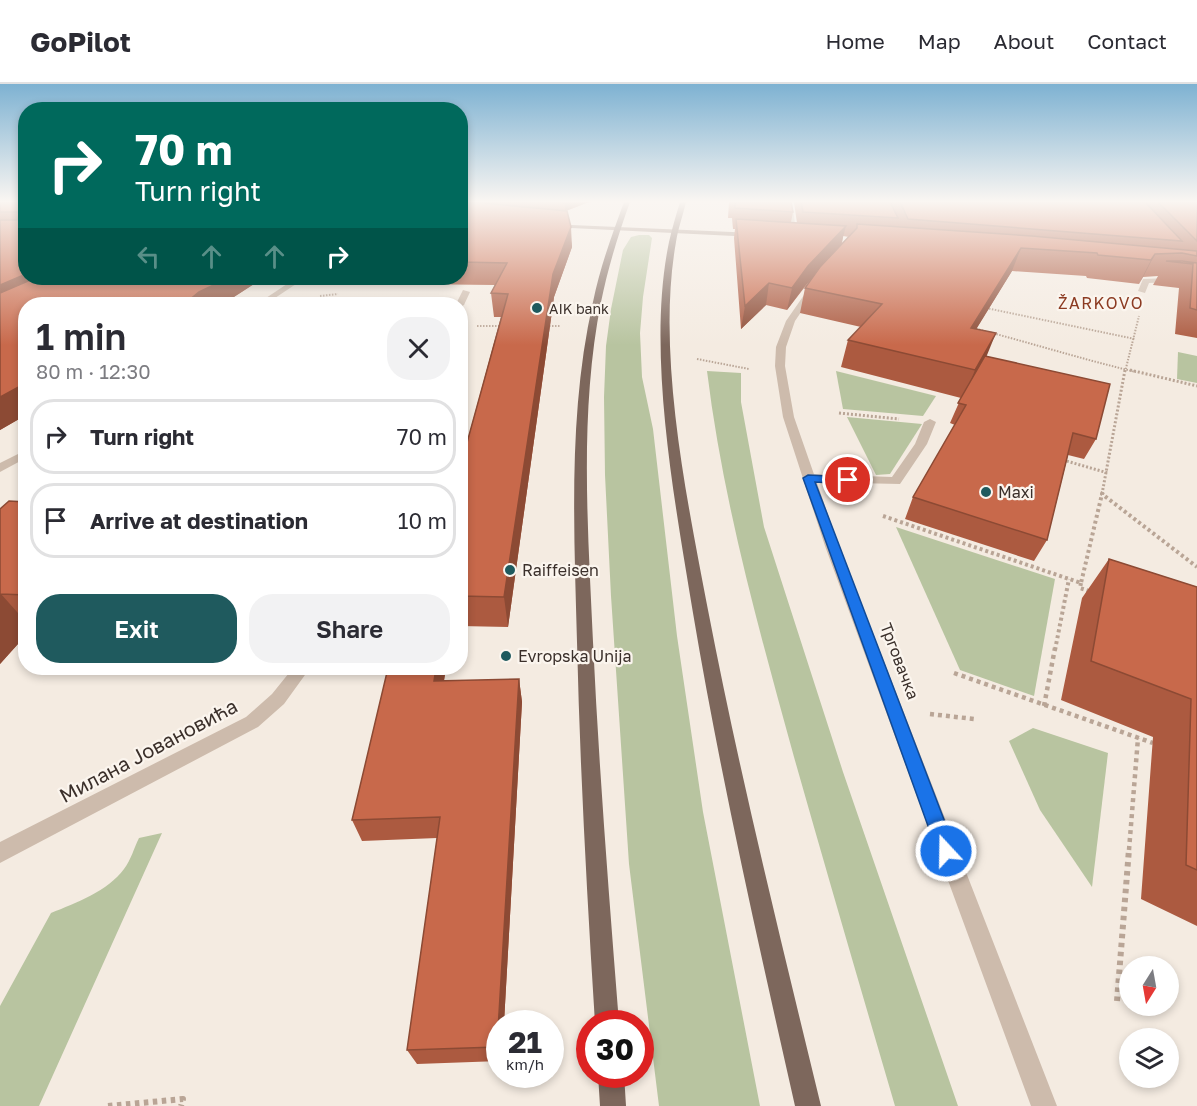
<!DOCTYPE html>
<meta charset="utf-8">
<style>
body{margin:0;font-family:"Golos Text",sans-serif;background:#f2f2f3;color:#2b2b33;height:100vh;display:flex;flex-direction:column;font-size:22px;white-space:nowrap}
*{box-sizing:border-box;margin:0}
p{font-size:20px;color:#7c7c81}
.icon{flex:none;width:33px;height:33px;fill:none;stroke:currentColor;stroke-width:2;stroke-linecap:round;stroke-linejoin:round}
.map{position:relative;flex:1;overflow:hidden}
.sheet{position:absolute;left:18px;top:213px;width:450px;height:378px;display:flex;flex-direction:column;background:#fff;border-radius:24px;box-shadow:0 3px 9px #0003}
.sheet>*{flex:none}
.banner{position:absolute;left:18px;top:18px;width:450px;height:183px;border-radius:24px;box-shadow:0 3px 9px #0003;background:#00695c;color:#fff;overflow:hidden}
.needle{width:39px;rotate:191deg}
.fabs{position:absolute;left:1119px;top:872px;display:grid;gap:12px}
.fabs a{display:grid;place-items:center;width:60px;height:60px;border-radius:50%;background:#fff;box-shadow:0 3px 9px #0003;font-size:30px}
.speed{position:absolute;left:486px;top:926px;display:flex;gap:12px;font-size:30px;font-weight:700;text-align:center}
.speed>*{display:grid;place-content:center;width:78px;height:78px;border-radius:50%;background:#fff;box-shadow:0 3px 9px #0003;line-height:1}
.speed small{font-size:15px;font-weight:400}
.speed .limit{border:9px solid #d22;background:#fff;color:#111}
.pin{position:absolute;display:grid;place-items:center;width:51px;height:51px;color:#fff;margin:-26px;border:3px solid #fff;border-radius:50%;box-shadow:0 2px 6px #0007}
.me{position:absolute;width:66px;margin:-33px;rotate:339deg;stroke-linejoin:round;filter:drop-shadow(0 0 4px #0008)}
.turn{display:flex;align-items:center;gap:21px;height:126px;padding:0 18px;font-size:27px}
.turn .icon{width:78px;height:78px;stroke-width:2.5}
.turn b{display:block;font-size:42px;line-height:51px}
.lanes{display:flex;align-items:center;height:57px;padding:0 18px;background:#0003;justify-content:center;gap:30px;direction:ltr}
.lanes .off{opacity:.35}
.round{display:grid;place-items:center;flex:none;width:63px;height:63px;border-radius:24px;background:#f2f2f3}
.head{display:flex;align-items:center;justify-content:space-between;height:102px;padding:0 18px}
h1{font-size:36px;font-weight:600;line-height:45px}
.button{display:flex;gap:12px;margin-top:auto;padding:12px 18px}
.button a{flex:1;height:69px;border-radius:24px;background:#1f5a5e;color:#fff;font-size:24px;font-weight:600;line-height:69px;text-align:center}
.button a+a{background:#f2f2f3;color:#2b2b33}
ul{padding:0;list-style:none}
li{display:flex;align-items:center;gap:18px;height:75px;margin:0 12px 9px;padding:0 6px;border:3px solid #e1e1e2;border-radius:24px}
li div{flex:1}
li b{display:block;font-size:22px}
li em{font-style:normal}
header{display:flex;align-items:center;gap:36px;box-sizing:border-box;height:84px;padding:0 30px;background:#fff;border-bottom:2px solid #e1e1e2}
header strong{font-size:28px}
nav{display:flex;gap:33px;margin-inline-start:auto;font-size:21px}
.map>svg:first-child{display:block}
.green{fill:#b8c4a0}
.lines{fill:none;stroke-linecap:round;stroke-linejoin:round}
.path-far4{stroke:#b9a596;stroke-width:2;stroke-dasharray:1.5 1.5;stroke-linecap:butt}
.path-far3{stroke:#b9a596;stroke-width:3;stroke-dasharray:2 2;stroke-linecap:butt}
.path-far2{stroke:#b9a596;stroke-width:4;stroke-dasharray:3 3;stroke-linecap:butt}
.path-far1{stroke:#b9a596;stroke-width:4.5;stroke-dasharray:4 4;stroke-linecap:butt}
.path{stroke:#b9a596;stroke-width:6;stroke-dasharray:4.5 4.5;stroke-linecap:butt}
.lane{fill:#cdbbac;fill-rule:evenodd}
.street{fill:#cdbbac;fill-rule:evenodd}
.secondary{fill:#a18a7d;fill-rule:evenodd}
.primary{fill:#7d675c;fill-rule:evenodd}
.wall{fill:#ac5a40;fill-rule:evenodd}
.shaded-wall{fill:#8c4a34}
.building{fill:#c8694b;stroke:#8c4a34;stroke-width:1.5}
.route{fill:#1a73e8;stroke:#114b97;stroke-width:1.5}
.poi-dot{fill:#1f5a5e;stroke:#fbf5ee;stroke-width:2}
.labels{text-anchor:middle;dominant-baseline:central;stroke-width:4.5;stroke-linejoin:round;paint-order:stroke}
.far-poi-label{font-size:14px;fill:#3b302b;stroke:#fbf5ee;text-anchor:start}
.far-quarter-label{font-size:16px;letter-spacing:1.5px;fill:#8c3b22;stroke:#fbf5ee}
.poi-label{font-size:16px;fill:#3b302b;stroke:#fbf5ee;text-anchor:start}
.street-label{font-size:16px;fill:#3b302b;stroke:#fbf5ee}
.near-street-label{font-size:20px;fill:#3b302b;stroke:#fbf5ee}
</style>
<header>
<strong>GoPilot</strong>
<nav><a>Home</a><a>Map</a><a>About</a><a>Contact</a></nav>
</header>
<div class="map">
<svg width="1197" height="1022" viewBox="0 0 1197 1022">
<rect width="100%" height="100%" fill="#f4ebe1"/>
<g class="green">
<polygon points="639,151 649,151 652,154 643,213 640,249 642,293 653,345 677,552 703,728 760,1022 659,1022 629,780 611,512 605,391 604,313 606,262 611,225 623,166 631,153"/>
<polygon points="1178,268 1197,272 1197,299 1177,295"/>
<path d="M707,287L741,289V318L764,443L843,688L958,1022H895C861,906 827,789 794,673C759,546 723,418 707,287Z"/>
<polygon points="836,287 936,312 923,332 843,325"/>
<polygon points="847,333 922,340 890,390 876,391"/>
<polygon points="896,443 1055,495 1034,612 960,586"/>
<polygon points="1033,644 1108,669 1092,803 1040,726 1009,657"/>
<path d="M162,749L39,1022H0V922L51,829C76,819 108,807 124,785C131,776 134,764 139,754Z"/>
</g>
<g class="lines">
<g class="path-far4">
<polyline points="320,212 338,210"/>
<polyline points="986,224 1135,255"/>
<polyline points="477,242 502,242"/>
<polyline points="546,242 560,242"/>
<path d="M973,244C1028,258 1081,275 1136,288"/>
<polyline points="697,275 749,285"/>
<polyline points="1125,288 1139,232"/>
</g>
<g class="path-far3">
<polyline points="1130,286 1197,302"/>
<polyline points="839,329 899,335"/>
<polyline points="1063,376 1108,389"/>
<polyline points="1102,410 1125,286"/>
</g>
<g class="path-far2">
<polyline points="1103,408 1102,410 1197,483"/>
<polyline points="883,432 1081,499 1102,410"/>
<polyline points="1081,499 1080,504 1092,508"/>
<polyline points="1055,566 1069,495"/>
</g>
<g class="path-far1">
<polyline points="954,589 1153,659"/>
<polyline points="1044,622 1055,564"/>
<polyline points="930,630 974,635"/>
<polyline points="1129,766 1138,654"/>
</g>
<g class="path">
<polyline points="1117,917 1129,765"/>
<polyline points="108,1022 183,1015 181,1022"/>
</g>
<g class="lane">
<polygon points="1169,194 1197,198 1197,202 1169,198 1149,199 1145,209 1138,207 1143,195"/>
<polygon points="930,335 936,338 927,360 900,400 808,398 802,394 808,390 892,393 915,360 924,338"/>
</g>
<g class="street">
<polygon points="786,118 792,118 797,154 792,153"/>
<polygon points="296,194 305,194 266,220 257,220"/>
<polygon points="813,198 820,200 795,237 786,263 785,282 794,333 839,462 1057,1022 1031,1022 825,462 783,333 775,282 776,263 786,237"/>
<polygon points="463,206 470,208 464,221 460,223 460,220 456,220"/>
<polygon points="26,366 26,374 0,388 0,379"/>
<polygon points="293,584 310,584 284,620 258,643 0,779 0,758 246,633 272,610"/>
</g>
<polygon class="secondary" points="549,140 755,149 758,151 755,153 551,143"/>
<g class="primary">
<path d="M624,118H630C618,151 608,184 601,218C579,329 588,446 593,558C599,685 609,812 619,939H595C587,812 580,685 577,558C574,445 568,328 593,218C600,183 612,151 624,118Z"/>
<path d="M680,118H686C683,131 678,145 676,158C656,270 687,415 708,526C740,692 781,857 821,1022H795C758,858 721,695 693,529C675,418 646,269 669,158C672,145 676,131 680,118Z"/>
<polygon points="598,990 624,990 626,1022 600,1022"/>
</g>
</g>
<g class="wall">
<polygon points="0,118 26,118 26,194 293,194 283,200 254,200 223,220 26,220 26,331 0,346"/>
<polygon points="460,118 589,118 566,127 572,163 554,213 508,543 460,542 460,384 501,233 494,233 491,209 495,201 404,200 403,194 460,194"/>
<path d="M729,118H791L793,128L791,138L797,139L794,118H1197V254L1175,250L1179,204L1153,201L1158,192L1143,193L1139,200L1087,194L1086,192L1012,187L976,245L986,272L1096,355L1084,375L1068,371L1047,456L1034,477L905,435L913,413L955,341L950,339L961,314L841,283L848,256L861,243L800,229L805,204L811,195L787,226L766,221L741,245L734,154L735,145H733L732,134H728ZM843,152L849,153L842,160Z"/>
<polygon points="298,194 344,194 343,200 300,200"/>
<polygon points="26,418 26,551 0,580 0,425"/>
<polygon points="1109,475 1197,503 1197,842 1141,815 1153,653 1061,616 1082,514"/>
<polygon points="388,584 446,584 444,597 519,595 522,618 504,939 500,939 500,977 417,980 407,966 437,754 362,757 352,736"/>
</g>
<g class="shaded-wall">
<polygon points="563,118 589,118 565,127 565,119"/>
<polygon points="846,142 841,161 804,203 787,226 792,204 808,182"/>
<polygon points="571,143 572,163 554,213 508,543 504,513 553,190"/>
<polygon points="1021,164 1012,187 961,270 971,244"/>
<polygon points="1155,170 1143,193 1139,200 1151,176"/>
<polygon points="26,190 26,194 70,194 0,227 0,201"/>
<polygon points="227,194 252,194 254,200 223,220 190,220 188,217 199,208"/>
<polygon points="280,194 293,194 283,200"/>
<polygon points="769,199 766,221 741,245 745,222"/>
<polygon points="183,217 185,220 177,220"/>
<polygon points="996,249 985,276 964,314 975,286"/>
<polygon points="26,299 26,331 0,346 0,313"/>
<polygon points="1,510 26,538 26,551 0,580 0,511"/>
<polygon points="436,584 446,584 440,620 434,597"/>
<polygon points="519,595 522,618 504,939 500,939 500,970 497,963"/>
</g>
<g class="building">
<polygon points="0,118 26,118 26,190 0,201 0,136 17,136 19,130 17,128 0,128"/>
<polygon points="460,118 472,118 567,127 571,143 553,190 504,513 460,512 460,384 508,210 491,209 507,179 460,178"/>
<polygon points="550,118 565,118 565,119"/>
<polygon points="735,118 791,118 793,128 735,124"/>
<polygon points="801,118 890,118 898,134 803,128"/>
<polygon points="900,118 1145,118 1182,157 908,135"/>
<polygon points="1158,118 1197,118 1197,157"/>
<polygon points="736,135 846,142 808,182 792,204 769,199 745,222"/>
<polygon points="857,140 1032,152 1197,167 1197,172 1182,169 1155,170 1151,176 1098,171 1097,169 1021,164 971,244 996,249 975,286 848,256 882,220 805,204 820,183 857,144"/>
<polygon points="1166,177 1182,177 1197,179 1197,226 1190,224 1193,180"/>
<polygon points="35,194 227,194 218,199 199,208 188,217 183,217 177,220 26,220 26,299 0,313 0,209"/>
<polygon points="985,272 1110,300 1096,355 1073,349 1047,456 913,413 966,321 958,319"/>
<polygon points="9,417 26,418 26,511 1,510 0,511 0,425"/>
<polygon points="1109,475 1197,503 1197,786 1186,781 1191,615 1091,577"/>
<polygon points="388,584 436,584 434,597 519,595 497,963 407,966 440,733 352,736"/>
</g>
<linearGradient id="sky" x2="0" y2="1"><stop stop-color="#7eb2d2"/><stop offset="0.45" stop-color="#faf6f2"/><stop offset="1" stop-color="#faf6f2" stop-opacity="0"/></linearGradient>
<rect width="1197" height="261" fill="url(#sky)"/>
<polygon class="route" points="808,391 848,393 854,396 848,400 815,398 956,767 953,774 946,777 940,774 937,767 803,394"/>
<g class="poi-dot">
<circle cx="537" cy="224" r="6"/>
<circle cx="986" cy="408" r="6"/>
<circle cx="510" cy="486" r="6"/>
<circle cx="506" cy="572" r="6"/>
</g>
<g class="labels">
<g class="far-poi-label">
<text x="549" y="224">AIK bank</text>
</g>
<g class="far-quarter-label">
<text x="1101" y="219">ŽARKOVO</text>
</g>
<g class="poi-label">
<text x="998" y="408">Maxi</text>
<text x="522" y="486">Raiffeisen</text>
<text x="518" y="572">Evropska Unija</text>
</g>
<g class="street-label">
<text transform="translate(900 577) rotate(69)">Трговачка</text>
</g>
<g class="near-street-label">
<text transform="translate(148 666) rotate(-28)">Милана Јовановића</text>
</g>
</g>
</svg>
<div class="fabs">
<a><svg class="needle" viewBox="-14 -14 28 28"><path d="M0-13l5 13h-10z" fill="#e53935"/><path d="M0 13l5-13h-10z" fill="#7c7c81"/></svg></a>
<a><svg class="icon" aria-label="layers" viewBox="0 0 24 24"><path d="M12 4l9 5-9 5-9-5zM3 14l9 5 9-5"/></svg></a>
</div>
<div class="speed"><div>21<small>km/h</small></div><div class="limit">30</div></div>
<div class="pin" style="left:848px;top:396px;background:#d93025"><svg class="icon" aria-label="arrive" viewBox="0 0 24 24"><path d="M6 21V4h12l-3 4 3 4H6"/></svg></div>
<svg class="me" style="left:946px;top:767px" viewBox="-20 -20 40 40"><circle r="17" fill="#1a73e8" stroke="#fff" stroke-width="3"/><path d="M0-11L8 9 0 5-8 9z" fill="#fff"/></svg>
<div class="banner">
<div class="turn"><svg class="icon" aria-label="right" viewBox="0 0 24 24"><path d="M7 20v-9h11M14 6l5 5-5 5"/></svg><div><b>70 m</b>Turn right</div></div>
<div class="lanes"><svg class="icon off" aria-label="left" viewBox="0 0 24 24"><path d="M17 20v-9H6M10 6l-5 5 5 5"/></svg><svg class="icon off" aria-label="ahead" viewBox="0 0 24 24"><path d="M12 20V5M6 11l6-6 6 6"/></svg><svg class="icon off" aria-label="ahead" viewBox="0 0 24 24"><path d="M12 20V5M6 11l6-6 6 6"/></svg><svg class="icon" aria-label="right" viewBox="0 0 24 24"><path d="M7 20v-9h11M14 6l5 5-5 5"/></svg></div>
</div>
<section class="sheet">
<div class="head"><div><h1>1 min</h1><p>80 m · 12:30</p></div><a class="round"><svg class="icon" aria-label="close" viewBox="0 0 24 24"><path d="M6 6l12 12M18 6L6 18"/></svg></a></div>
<ul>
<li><svg class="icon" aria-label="right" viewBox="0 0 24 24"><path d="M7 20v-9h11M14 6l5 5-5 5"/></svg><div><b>Turn right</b></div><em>70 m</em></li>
<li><svg class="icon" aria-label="arrive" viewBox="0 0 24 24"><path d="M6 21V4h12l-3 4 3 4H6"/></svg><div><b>Arrive at destination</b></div><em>10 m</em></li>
</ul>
<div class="button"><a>Exit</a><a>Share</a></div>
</section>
</div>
